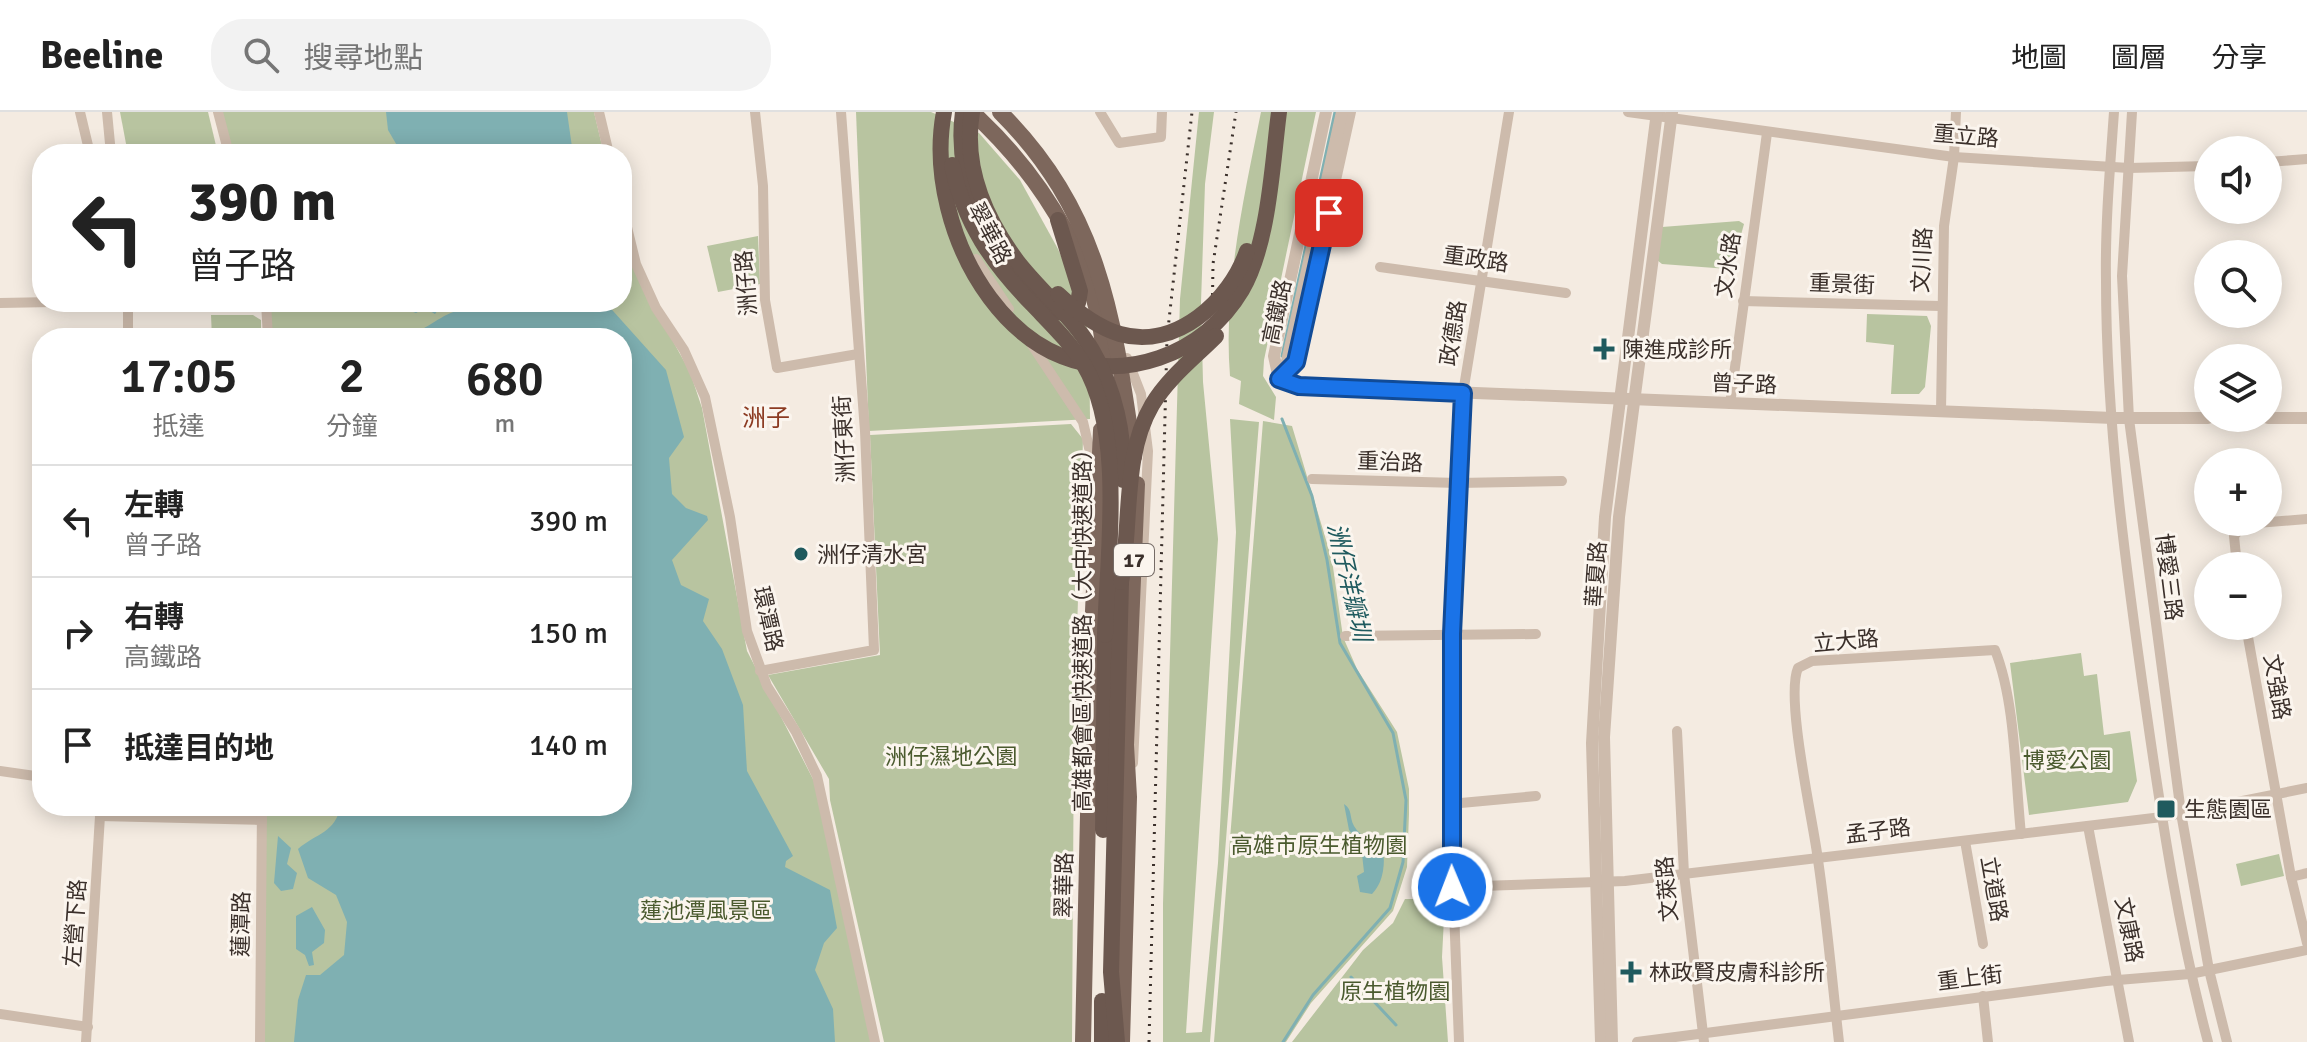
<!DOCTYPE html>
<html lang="zh-TW">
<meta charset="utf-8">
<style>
body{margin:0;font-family:Signika,"Noto Sans TC",sans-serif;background:#f2f2f2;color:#222;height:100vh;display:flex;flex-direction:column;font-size:30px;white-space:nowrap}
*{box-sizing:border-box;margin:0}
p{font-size:26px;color:#767676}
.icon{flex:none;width:44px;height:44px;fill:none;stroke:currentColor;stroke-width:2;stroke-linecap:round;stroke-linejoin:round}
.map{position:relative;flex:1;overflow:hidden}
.details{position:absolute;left:32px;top:216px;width:600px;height:488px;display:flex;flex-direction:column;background:#fff;border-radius:32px;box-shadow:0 4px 20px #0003}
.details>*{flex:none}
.guide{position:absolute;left:32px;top:32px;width:600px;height:168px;border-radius:32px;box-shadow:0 4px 20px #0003;background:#fff;color:#222;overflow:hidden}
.buttons{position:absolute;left:2194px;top:24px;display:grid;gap:16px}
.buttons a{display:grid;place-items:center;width:88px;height:88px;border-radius:50%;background:#fff;box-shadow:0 4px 20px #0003;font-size:40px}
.pin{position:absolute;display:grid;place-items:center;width:68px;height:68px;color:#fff;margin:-34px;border-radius:16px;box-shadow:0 4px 12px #0006}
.me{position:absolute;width:88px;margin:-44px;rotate:359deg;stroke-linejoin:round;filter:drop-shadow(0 0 6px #0008)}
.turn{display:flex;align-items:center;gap:28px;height:168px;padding:0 24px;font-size:36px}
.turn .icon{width:104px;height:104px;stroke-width:2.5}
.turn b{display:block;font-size:56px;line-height:68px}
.eta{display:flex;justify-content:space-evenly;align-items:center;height:136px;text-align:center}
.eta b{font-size:48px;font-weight:600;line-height:56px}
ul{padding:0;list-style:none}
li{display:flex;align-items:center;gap:24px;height:112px;padding:0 24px;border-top:2px solid #e0e0e0}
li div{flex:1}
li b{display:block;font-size:30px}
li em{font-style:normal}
header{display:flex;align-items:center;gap:48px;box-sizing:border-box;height:112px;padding:0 40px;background:#fff;border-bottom:2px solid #e0e0e0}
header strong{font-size:38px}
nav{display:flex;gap:44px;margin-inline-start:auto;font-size:28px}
.search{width:560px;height:72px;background:#f2f2f2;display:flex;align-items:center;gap:20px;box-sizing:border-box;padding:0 28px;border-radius:32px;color:#767676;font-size:30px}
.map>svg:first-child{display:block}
.green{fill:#b8c4a0}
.water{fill:#7fb0b2}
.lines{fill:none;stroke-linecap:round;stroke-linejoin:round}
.stream{stroke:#7fb0b2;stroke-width:3}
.minor{stroke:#cdbbac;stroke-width:10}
.tertiary{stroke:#cdbbac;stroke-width:12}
.primary{stroke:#7d675c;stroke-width:16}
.trunk{stroke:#6c584f;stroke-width:16}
.rail{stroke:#3b302b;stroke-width:3;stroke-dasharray:2 6;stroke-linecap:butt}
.trunk-bridge{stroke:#6c584f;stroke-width:16}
.route-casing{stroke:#114b97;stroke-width:20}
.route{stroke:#1a73e8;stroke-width:14}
.poi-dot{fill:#1f5a5e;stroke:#fbf5ee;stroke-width:3}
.labels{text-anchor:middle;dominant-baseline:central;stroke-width:6;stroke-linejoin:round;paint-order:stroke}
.shield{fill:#fbf5ee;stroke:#756b66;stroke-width:2}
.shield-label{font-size:20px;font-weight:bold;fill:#3b302b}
.street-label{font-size:22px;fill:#3b302b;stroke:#fbf5ee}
.poi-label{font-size:22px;fill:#3b302b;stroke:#fbf5ee;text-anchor:start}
.park-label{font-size:22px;fill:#4a5a2e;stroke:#fbf5ee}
.neighbourhood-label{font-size:24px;fill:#8c3b22;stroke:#fbf5ee}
.water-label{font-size:24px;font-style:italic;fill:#1f5a5e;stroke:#fbf5ee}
</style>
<header>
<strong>Beeline</strong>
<div class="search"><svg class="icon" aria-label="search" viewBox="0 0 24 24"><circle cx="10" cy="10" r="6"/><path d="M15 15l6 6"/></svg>搜尋地點</div>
<nav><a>地圖</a><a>圖層</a><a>分享</a></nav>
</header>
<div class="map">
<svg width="2307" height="930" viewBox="0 0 2307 930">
<rect width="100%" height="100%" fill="#f4ebe1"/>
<g class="green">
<polygon points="120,0 208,0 218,42 128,42"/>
<polygon points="221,0 594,0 604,42 232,42"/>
<polygon points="856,0 931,0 979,21 1020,68 1058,137 1084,197 1089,228 1090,307 869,319"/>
<polygon points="1199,0 1214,0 1205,72 1201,191 1203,270 1218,427 1186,921 1202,920 1218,751 1236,420 1230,307 1259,310 1210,930 1163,930 1163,792 1180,187"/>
<path d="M1261,0H1316L1264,248L1263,264L1276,285L1274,308L1239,292L1241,269L1230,264C1223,177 1244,85 1261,0Z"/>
<polygon points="1739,109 1744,112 1732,155 1728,157 1662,152 1657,148 1662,115"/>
<polygon points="622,113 669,222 690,260 702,296 747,539 814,669 871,930 263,930 265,694 622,694 622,226 271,226 269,190 622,190"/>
<polygon points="758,124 760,172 718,180 707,134"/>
<polygon points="1867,202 1927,204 1931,214 1925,275 1919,282 1891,282 1894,233 1866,230"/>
<polygon points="211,203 253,203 261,208 261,226 212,226"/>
<polygon points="1263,309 1292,314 1332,448 1343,525 1357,557 1397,620 1409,677 1409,702 1407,755 1393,799 1311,891 1286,930 1214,930"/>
<polygon points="1071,312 1083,327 1074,616 1072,930 884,930 830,688 829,667 768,563 880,543 870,323"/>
<polygon points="2081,541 2084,564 2097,562 2104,623 2130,619 2137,669 2128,690 2029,703 2010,551"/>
<polygon points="2279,742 2284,764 2241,774 2236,752"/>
<polygon points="1405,787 1445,787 1442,845 1448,930 1292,930 1363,838 1393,811"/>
</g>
<g class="water">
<polygon points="386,0 567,0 573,42 402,42 388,18"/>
<polygon points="401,190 444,190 435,202 425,196 416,201 400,195"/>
<path d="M479,190H605L666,258L684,325L669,346L672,382L686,396L707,404L708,408L672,448L681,473L709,487L703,509L722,537L743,593L747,659L793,744L786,749L785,755L830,778L837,816L824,831L815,858L833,897L835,930H294L298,888L306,863H320L344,843L347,810L336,783L308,766L298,737C315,722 337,720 340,694H622V226H379C390,225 402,224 412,221C432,216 450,193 471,199Z"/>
<path d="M1344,692C1353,698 1349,705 1354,714C1366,734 1389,726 1383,759C1381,769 1379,774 1372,782L1360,780L1357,764L1364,760L1361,733L1349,718Z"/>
<polygon points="278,724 291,736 287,752 297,761 293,777 281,779 274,771"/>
<polygon points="312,795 325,818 324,831 312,840 314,853 309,854 305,843 296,837 296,804"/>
</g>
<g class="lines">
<g class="stream">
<polyline points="1282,244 1335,0"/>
<polyline points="1282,307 1312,384 1327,448 1340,531 1393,621 1406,688 1403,750 1390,796 1313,883 1283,930"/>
<polyline points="1351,865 1396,913"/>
</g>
<g class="minor">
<polyline points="80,0 90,42"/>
<polyline points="107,0 111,42"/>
<polyline points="218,0 229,42"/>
<polyline points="599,0 609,42"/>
<polyline points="755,0 763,74 765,188 777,256 858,242"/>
<polyline points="1100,0 1119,31 1161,25 1162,0"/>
<polyline points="1628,0 1954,45 2129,56 2208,54"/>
<path d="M2114,0C2110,56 2105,113 2106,169C2106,311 2126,457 2146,597C2162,709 2179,821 2208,930"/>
<polyline points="2132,0 2122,164 2129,307 2181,701 2209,858 2227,930"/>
<polyline points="2268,50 2307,47"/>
<polyline points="622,95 636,152 656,196 684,238 705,285 730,405 747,519 767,574 796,620 817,664 875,930"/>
<polyline points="976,147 1009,197"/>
<polyline points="1380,155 1566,181"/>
<polyline points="1743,189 1940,194"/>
<polyline points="128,190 128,226"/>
<polyline points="232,190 256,190"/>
<polyline points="266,190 268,226"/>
<polyline points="0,191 53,190"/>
<polyline points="1028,227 1083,310 1094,357"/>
<polyline points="1127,246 1141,282 1148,339 1133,651"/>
<polyline points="1283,263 1296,250 1351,0"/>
<polyline points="1730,292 1767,21"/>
<polyline points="1941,299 1944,114 1954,45 1956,0"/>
<polyline points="1312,367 1458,371 1562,369"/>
<polyline points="2237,454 2234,424 2244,412 2307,407"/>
<polyline points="2246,514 2291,765 2307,831"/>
<polyline points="1345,524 1536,522"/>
<polyline points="760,559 874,538 865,319 841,0"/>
<polyline points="1677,619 1684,762 1704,930"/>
<polyline points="0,659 42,665"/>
<polyline points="1450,692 1536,684"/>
<polyline points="100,704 262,708"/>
<polyline points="2088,714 2129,930"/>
<polyline points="1965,729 1983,832"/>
<polyline points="2291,765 2307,761"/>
<polyline points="1452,775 1625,769 2162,705 2307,676"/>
<polyline points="1983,884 1988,930"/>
<polyline points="0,902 88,915"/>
<polyline points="86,930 100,704 97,694"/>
<polyline points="260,930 262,694"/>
<polyline points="1459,930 1450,692 1458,371 1463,281 1509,0"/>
<polyline points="1637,930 2106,869 2190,862 2307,838"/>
<path d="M1839,930C1832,869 1827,809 1818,748C1813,708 1785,586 1798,556L1812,549L1995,538C2016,591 2015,666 2021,722"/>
</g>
<g class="tertiary">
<polyline points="1279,267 1299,274 2113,306 2208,306"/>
<polyline points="1279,267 1286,254 1342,0"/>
<polyline points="1279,267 1274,244 1326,0"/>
<polyline points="2268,306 2307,306"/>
<polyline points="1601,930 1592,631 1605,405 1657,0"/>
<polyline points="1612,930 1604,625 1619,405 1672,0"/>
</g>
<g class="primary">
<path d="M972,0C1042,64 1107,164 1104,263"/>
<path d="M1000,0C1102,102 1114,209 1134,345"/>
<polyline points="1083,930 1092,522 1101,318"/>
<polyline points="1122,930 1129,685 1126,633 1137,372"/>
</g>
<g class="trunk">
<path d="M963,0C954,66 984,128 1028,176C1038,186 1047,199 1063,201L1078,191L1080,179L1058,108"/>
<polyline points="1103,718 1105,523"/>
<polyline points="1102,930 1102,889"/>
<polyline points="1117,930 1111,860 1121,470"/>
</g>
<g class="rail">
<polyline points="1212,215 1213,152 1236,0"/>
<polyline points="1149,930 1167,226 1192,0"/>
</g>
<g class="trunk-bridge">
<path d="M944,0C921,120 1018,294 1159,246C1194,234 1223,210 1242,178C1269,131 1272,54 1279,0"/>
<path d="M972,0C963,54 985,106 1017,149C1041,180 1072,204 1092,238C1115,277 1125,324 1123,368"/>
<path d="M952,53C964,111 992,151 1033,193C1051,212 1071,231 1084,253C1125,322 1107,444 1105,523"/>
<path d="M1058,182C1075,198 1096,215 1120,222C1176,238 1230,189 1247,139"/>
<path d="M1121,470C1132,413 1122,344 1152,293C1168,266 1194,246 1216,224"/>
</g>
</g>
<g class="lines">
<defs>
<polyline id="route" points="1329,101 1296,250 1279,267 1299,274 1463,281 1452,522 1452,775"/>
</defs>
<use href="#route" class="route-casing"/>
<use href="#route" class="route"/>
</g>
<g class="poi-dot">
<path d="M1600 225h8v8h8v8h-8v8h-8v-8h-8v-8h8z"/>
<circle cx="801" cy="442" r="8"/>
<rect x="2156" y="687" width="20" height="20" rx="4"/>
<path d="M1627 848h8v8h8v8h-8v8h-8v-8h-8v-8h8z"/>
</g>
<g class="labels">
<rect class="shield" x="1114" y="432" width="40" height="32" rx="6"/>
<g class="shield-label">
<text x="1134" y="448">17</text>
</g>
<g class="street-label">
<text transform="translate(1966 24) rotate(5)">重立路</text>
<text transform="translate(990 121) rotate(62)">翠華路</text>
<text transform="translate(1476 147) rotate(8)">重政路</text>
<text transform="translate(1922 148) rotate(-87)">文川路</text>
<text transform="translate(1728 153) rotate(-82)">文水路</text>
<text transform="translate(746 171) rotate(-95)">洲仔路</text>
<text transform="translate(1842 172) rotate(2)">重景街</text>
<text transform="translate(1277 200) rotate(-78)">高鐵路</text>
<text transform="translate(1453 221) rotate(-81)">政德路</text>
<text transform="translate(1744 272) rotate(2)">曾子路</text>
<text transform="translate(844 327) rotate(-93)">洲仔東街</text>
<text transform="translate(1390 350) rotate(2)">重治路</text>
<text transform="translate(1596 462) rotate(-86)">華夏路</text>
<text transform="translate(2169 465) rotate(83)">博愛三路</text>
<text transform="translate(768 507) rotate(77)">環潭路</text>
<text transform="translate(1082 513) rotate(-90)">高雄都會區快速道路（大中快速道路）</text>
<text transform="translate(1846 529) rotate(-5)">立大路</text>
<text transform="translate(2277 575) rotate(80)">文強路</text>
<text transform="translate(1878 719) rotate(-7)">孟子路</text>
<text transform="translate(1064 773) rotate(-89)">翠華路</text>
<text transform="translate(1667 777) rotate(-95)">文萊路</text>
<text transform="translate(1994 777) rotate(80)">立道路</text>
<text transform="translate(75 811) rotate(-86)">左營下路</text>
<text transform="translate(241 812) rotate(-89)">蓮潭路</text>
<text transform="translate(2129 818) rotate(79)">文康路</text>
<text transform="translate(1970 866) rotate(-7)">重上街</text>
</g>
<g class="poi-label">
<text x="1622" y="237">陳進成診所</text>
<text x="817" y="442">洲仔清水宮</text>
<text x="2184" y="697">生態園區</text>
<text x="1649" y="860">林政賢皮膚科診所</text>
</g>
<g class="park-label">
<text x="951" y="644">洲仔濕地公園</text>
<text x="2067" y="648">博愛公園</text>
<text x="1319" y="733">高雄市原生植物園</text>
<text x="706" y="798">蓮池潭風景區</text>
<text x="1395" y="879">原生植物園</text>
</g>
<g class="neighbourhood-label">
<text x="766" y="306">洲子</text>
</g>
<g class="water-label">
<text transform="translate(1349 470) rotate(77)">洲仔洋瓣圳</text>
</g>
</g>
</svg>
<div class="buttons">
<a><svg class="icon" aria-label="sound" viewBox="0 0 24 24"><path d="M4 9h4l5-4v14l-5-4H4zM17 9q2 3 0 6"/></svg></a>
<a><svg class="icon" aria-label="search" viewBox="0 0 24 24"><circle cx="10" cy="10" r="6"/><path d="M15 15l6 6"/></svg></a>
<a><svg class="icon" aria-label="layers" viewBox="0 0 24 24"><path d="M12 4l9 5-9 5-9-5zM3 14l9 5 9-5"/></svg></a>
<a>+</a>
<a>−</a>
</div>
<div class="pin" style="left:1329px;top:101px;background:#d93025"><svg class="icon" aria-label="arrive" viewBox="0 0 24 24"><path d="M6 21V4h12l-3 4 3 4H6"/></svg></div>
<svg class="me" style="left:1452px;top:775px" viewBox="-20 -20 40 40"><circle r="17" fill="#1a73e8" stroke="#fff" stroke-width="3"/><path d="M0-11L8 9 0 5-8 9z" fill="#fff"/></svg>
<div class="guide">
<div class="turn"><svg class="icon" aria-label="left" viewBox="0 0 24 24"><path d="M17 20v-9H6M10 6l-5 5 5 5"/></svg><div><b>390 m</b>曾子路</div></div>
</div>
<section class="details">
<div class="eta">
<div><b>17:05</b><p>抵達</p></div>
<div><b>2</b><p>分鐘</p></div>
<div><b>680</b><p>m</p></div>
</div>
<ul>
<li><svg class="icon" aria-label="left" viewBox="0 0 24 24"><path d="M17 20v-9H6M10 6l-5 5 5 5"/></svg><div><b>左轉</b><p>曾子路</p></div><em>390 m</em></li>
<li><svg class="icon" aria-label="right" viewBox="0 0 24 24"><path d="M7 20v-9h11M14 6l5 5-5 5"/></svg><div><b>右轉</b><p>高鐵路</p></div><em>150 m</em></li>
<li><svg class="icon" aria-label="arrive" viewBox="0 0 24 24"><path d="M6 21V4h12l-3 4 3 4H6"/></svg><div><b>抵達目的地</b></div><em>140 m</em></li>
</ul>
</section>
</div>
